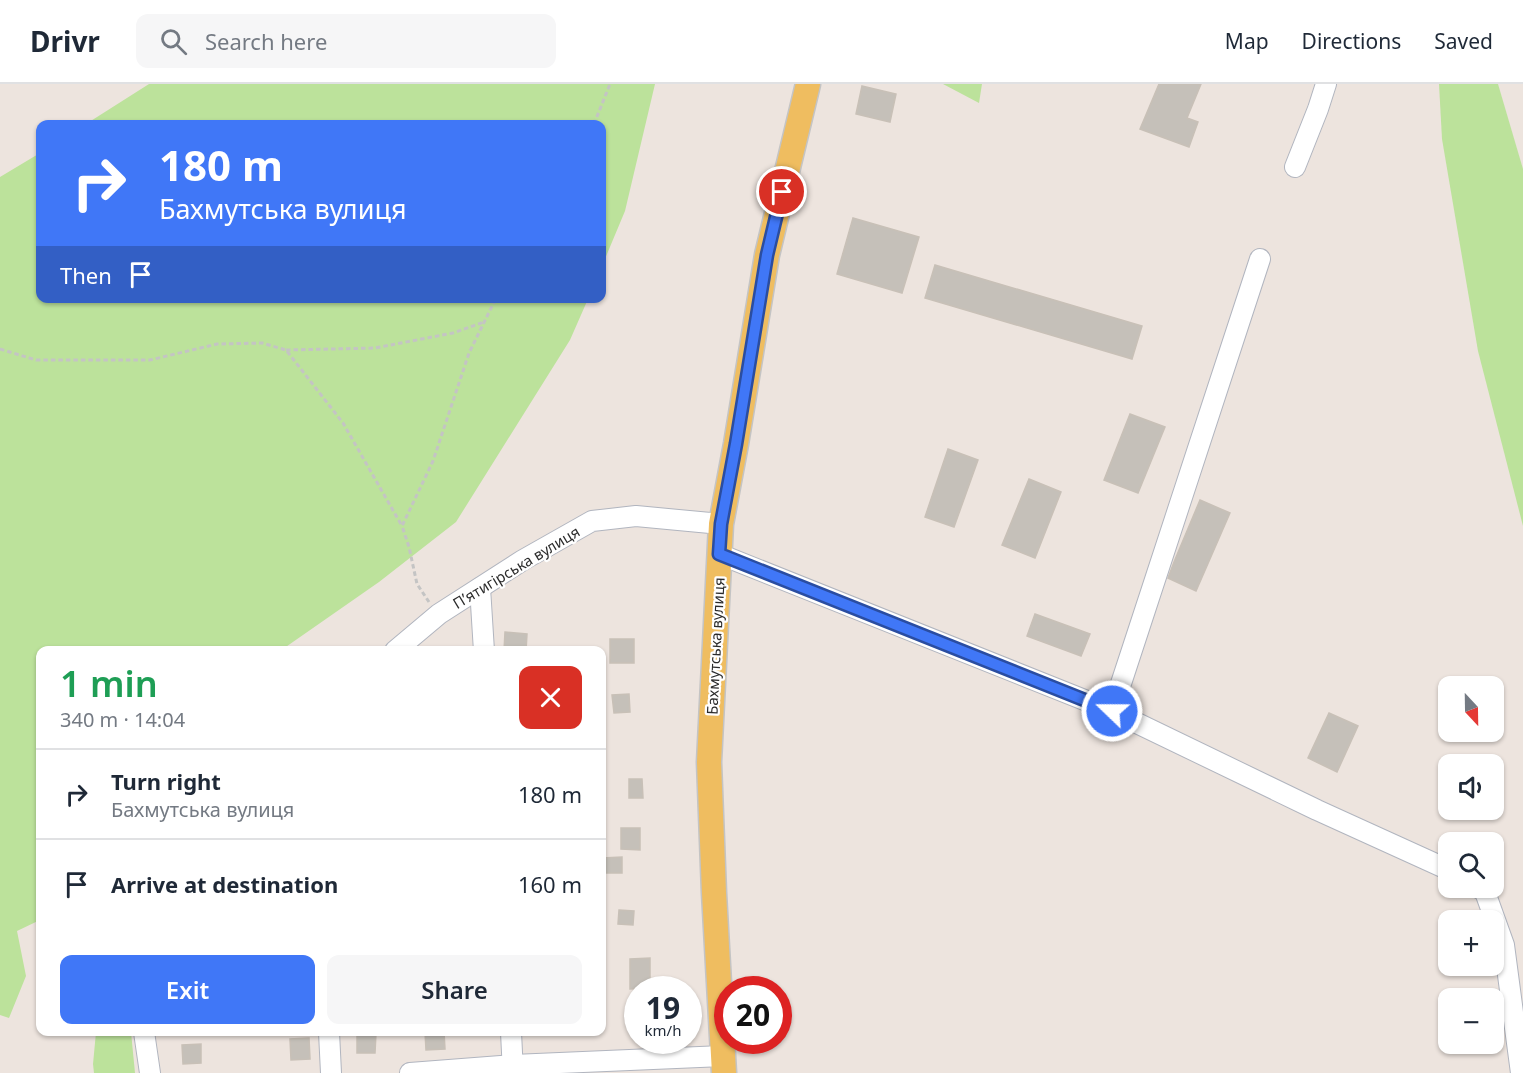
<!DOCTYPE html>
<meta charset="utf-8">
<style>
body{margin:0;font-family:"Noto Sans",sans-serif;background:#f6f6f7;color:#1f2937;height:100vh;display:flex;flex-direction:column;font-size:22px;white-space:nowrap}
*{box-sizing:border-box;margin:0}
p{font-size:20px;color:#747a83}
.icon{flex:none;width:33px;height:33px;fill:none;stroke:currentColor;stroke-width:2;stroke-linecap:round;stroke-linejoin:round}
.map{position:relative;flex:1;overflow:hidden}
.panel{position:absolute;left:36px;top:562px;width:570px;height:390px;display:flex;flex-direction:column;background:#fff;border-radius:12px;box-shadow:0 2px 4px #0004}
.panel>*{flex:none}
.guide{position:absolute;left:36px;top:36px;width:570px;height:183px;border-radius:12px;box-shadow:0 2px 4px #0004;background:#4077f7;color:#fff;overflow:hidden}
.needle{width:39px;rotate:158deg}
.buttons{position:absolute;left:1438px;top:592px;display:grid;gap:12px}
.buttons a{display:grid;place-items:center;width:66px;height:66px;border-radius:12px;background:#fff;box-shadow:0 2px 4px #0004;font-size:30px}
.speed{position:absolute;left:624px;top:892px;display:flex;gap:12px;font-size:30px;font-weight:700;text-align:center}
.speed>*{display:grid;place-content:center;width:78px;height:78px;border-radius:50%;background:#fff;box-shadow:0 2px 4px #0004;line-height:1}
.speed small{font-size:15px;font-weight:400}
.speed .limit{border:9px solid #d22;background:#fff;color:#111}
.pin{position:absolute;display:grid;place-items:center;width:51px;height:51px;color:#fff;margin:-26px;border:3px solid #fff;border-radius:50%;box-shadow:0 2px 6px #0007}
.me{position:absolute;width:66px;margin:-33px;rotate:292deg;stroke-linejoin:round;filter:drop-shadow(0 0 4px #0008)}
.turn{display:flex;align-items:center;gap:21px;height:126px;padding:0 24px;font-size:27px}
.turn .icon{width:78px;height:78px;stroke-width:2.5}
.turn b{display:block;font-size:42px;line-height:51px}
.then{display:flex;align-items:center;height:57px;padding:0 24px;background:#0003;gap:12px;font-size:22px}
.round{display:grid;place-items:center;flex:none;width:63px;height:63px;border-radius:12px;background:#f6f6f7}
.headline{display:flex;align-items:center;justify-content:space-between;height:102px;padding:0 24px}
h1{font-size:36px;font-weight:600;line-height:45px;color:#1e9e55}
.cta{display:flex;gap:12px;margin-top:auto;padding:12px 24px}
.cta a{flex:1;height:69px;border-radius:12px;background:#4077f7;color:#fff;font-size:24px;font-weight:600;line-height:69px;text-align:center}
.cta a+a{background:#f6f6f7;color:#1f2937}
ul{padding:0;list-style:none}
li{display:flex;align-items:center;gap:18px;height:90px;padding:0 24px;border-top:2px solid #e0e1e3}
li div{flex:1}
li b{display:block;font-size:22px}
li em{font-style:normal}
header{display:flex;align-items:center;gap:36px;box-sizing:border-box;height:84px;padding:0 30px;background:#fff;border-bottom:2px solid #e0e1e3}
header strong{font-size:28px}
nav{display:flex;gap:33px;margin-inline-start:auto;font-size:21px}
.search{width:420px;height:54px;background:#f6f6f7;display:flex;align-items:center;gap:15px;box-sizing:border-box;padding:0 21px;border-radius:12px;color:#747a83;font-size:22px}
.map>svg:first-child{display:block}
.green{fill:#bce29b}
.building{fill:#c5c0b9;stroke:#c8c0b7;stroke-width:1.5}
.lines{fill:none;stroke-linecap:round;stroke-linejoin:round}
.minor-casing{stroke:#b1b5bf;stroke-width:22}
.major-casing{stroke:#c4c4c4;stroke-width:27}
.path{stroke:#c4c4c4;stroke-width:3;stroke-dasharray:4.5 3;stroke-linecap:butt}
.minor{stroke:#fff;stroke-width:20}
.major{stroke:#efbd60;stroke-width:24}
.route-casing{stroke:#2a4da1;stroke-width:15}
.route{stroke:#4077f7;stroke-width:10}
.labels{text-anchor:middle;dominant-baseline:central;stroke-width:4.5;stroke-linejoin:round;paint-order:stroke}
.street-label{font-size:15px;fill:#2b2b2b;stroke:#fff}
</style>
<header>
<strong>Drivr</strong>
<div class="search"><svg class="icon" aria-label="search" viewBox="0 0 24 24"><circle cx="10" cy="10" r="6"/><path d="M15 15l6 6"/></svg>Search here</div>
<nav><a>Map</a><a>Directions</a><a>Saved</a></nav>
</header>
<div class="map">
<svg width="1523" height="989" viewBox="0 0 1523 989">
<rect width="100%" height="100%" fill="#ede4de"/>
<g class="green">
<polygon points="149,0 655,0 625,127 602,182 602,40 86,40"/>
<polygon points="943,0 982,0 979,19"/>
<polygon points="1439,0 1498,0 1523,85 1523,442 1478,267 1442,55"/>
<polygon points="40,69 40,214 588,215 570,256 456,438 379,498 280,567 40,567 40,836 17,847 26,892 9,934 0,931 0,93"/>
<polygon points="96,948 131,948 135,989 94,989 93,980"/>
</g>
<g class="building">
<polygon points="1159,0 1201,0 1187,34 1198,38 1189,63 1140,45"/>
<polygon points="862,2 896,10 890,38 856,30"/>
<polygon points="853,134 919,153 902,209 837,190"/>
<polygon points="935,181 1142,242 1132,275 925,214"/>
<polygon points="1130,330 1165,343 1138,409 1104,396"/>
<polygon points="948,365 978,376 954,443 925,433"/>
<polygon points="1029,395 1061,408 1035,474 1002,461"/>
<polygon points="1200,416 1230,429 1196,507 1168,494 1174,478"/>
<polygon points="1035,530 1090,550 1081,572 1027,552"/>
<polygon points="505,548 527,550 526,567 504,567"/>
<rect x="610" y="555" width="24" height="24"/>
<polygon points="629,610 630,628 614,629 612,611"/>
<polygon points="1329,629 1358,642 1337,688 1308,674"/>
<polygon points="629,695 642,695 643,714 629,714"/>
<polygon points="621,744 640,744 640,766 621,765"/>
<polygon points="622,773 622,789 602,789 602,774"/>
<polygon points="619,826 634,827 633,841 618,840"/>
<polygon points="650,874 650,904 630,905 630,875"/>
<polygon points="357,948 376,949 375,969 357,969"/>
<polygon points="425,948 444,948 445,965 426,966"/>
<polygon points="309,954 310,975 291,976 290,955"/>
<polygon points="201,960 201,979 183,980 182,961"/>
</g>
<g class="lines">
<defs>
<g id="minor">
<polyline points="1295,83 1318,25 1326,0"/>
<polyline points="719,470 1112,627 1317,726 1449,786"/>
<polyline points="480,504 484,567"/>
<polyline points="395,567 439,530 523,476 592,437 636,432 721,440"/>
<polyline points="1112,627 1260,175"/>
<polyline points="1479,804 1485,808 1504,861 1521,989"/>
<polyline points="144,948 150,989"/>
<polyline points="329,948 331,989"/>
<polyline points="511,948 513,989"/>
<polyline points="410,989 513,981 723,972"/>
</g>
<polyline id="major" points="724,989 714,809 709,678 721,440 736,360 767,171 808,0"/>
</defs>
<use href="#minor" class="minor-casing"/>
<use href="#major" class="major-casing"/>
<g class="path">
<polyline points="594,40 610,0"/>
<polyline points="0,265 36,276 150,276 217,260 262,259 286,266 343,339 402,442"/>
<polyline points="286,266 375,264 453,249 484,238"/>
<polyline points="429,518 417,500 409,463 402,442 433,377 469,269 496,214"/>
</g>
<use href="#minor" class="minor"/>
<use href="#major" class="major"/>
</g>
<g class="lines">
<defs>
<polyline id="route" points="782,108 767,171 736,360 721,440 719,470 1112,627"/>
</defs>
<use href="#route" class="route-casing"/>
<use href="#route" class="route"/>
</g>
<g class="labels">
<g class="street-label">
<text transform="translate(516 483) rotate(-31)">П’ятигірська вулиця</text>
<text transform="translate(715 562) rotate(-87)">Бахмутська вулиця</text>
</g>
</g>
</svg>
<div class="buttons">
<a><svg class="needle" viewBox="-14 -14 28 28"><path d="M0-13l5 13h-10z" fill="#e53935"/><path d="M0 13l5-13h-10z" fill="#747a83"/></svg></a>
<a><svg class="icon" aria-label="sound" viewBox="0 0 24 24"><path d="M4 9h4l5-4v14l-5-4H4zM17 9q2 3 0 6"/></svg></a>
<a><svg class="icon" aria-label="search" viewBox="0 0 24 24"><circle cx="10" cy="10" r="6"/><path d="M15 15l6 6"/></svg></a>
<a>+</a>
<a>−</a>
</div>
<div class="speed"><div>19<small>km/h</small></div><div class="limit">20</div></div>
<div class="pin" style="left:782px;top:108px;background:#d93025"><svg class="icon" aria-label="arrive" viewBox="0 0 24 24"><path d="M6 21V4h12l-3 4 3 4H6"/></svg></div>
<svg class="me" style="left:1112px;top:627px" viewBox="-20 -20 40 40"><circle r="17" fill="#4077f7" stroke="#fff" stroke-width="3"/><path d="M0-11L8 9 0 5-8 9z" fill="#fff"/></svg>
<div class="guide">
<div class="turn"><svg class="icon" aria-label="right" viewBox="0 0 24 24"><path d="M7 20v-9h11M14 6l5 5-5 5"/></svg><div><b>180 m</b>Бахмутська вулиця</div></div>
<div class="then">Then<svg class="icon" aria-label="arrive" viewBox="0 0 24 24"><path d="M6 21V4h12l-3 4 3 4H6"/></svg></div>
</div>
<section class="panel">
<div class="headline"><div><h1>1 min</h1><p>340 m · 14:04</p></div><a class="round" style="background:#d93025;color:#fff"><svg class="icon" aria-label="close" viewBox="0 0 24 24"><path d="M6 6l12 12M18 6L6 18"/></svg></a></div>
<ul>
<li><svg class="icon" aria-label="right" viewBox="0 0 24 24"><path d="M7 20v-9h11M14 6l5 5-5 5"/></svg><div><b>Turn right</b><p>Бахмутська вулиця</p></div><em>180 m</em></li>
<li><svg class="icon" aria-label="arrive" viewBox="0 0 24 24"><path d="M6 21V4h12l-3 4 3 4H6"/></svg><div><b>Arrive at destination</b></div><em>160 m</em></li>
</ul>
<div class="cta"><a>Exit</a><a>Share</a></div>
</section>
</div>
